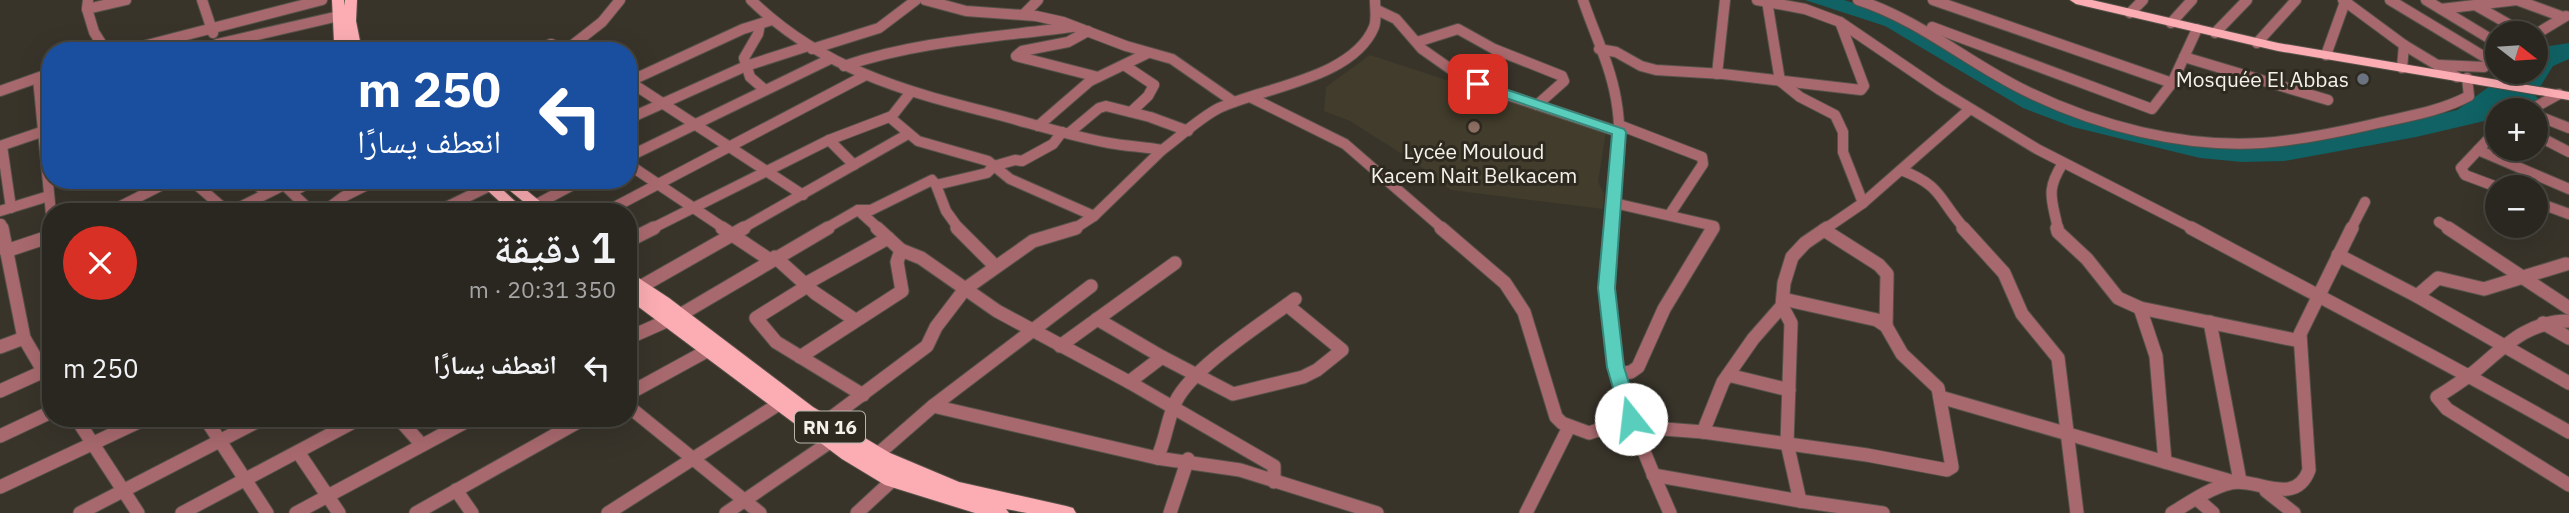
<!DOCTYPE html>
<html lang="ar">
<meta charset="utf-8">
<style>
body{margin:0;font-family:"IBM Plex Sans","Noto Naskh Arabic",sans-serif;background:#36332d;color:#f1f3f6;direction:rtl;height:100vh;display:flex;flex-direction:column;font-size:26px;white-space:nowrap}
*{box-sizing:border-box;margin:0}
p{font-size:23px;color:#a5a5a5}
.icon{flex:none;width:38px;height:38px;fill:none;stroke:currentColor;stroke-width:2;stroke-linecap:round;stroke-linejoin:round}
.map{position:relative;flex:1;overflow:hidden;direction:ltr}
.details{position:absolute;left:42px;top:203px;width:595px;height:224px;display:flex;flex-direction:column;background:#2a2720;border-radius:28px;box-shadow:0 7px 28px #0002,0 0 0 2px #46443e;direction:rtl}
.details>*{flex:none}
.top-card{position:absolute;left:42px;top:42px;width:595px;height:147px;border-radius:28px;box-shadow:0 7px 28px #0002,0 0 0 2px #46443e;direction:rtl;background:#1a4fa0;color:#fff;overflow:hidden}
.needle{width:46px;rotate:107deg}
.buttons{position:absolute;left:2485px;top:21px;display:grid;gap:14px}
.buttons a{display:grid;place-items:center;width:63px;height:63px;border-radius:50%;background:#2a2720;box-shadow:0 7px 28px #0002,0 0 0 2px #46443e;font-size:35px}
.pin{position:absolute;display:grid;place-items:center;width:60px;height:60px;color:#fff;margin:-30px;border-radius:14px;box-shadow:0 4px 10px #0006}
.me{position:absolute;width:77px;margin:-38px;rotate:344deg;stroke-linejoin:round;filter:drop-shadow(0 0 5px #0008)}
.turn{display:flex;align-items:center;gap:24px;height:147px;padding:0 21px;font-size:32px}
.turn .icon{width:91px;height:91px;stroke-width:2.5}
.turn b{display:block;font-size:49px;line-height:60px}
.round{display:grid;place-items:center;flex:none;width:74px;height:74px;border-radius:37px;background:#36332d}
.headline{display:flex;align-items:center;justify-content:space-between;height:119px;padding:0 21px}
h1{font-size:42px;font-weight:600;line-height:52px}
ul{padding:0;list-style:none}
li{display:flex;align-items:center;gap:21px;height:91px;padding:0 21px}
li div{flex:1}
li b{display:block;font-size:26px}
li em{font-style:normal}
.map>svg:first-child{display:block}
.built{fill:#413c2b}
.water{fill:#106264}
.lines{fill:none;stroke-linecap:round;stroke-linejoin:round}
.minor-far1-casing{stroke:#565249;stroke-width:12}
.minor-casing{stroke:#565249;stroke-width:15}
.major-casing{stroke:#565249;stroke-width:2}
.minor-far1{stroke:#a8696e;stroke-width:10}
.minor{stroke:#a8696e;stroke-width:13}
.major{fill:#fbadb3;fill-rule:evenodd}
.route{fill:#5acebd;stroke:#3a867b;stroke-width:2}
.worship-dot{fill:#6b7280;stroke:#2e2a20;stroke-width:2.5}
.education-dot{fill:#8d6e63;stroke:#2e2a20;stroke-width:2.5}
.labels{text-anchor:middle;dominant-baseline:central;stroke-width:6;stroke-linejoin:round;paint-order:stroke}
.shield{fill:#2e2a20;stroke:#b8b5ad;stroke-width:2}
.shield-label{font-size:19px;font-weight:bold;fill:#f3f1ea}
.poi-label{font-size:21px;fill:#f3f1ea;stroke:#2e2a20;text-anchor:end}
</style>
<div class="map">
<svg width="2569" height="513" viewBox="0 0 2569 513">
<rect width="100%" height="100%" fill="#38342a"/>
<polygon class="built" points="1370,55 1606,132 1598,182 1604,194 1603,209 1451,190 1413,161 1350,121 1324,111 1326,87"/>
<polygon class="water" points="1805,0 1844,0 1880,11 2046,104 2221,147 2382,127 2457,110 2501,78 2500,72 2536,72 2536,48 2569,43 2569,59 2553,66 2535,95 2540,101 2520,110 2497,110 2497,118 2416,137 2284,161 2242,162 2200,158 2073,127 2023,108 1885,26"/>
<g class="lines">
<defs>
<g id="minor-far1">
<polyline points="88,0 87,9 126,0"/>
<polyline points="202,0 213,33"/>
<path d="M751,0C821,68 902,91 995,114C1033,124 1070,136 1109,143C1126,146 1144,147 1162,150C1181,136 1198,119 1219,108C1265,87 1353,78 1374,27C1377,19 1375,8 1375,0"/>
<polyline points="925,0 966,11 1036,16 1063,22 1126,46 1172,59 1234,102"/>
<path d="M1583,0C1594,33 1610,64 1616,99C1624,142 1616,186 1611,229"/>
<polyline points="1757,0 1805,9 1840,22 1940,90 2037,149 2194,229"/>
<path d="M1858,0C1920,20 1968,63 2026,91C2097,126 2183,148 2262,143C2301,140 2340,132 2378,123C2409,116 2441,111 2469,96L2467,78"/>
<polyline points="1933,0 2172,83"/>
<polyline points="2343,0 2404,45 2457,77"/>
<polyline points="2390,0 2493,62"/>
<polyline points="2426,0 2497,43"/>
<polyline points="1767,1 1780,81 1800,97 1835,115 1843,132 1843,152 1863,203"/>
<polyline points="2475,5 2524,33"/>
<polyline points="87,9 94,32 106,51"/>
<polyline points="2441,9 2517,0 2563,17"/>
<polyline points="1377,10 1396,19 1422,49 1459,75 1504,94 1619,132"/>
<polyline points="2130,13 2143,0"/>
<polyline points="1023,15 1038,0"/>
<polyline points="2171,23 2192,0"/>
<polyline points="760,24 758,34 744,58 750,77 765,90"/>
<polyline points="1932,27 2152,109 2172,83 2197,29"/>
<polyline points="1088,31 1068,42 1022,51 1016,56 1098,77"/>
<polyline points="2215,33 2247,0"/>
<polyline points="2536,34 2566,16"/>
<polyline points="1417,42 1458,29 1494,49 1562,76 1564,81 1537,105"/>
<polyline points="2257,43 2296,0"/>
<polyline points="217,44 339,16"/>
<polyline points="812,49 879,28 916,0"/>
<polyline points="1599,49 1616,52 1641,66 1656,70 1723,74 1861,90 1864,86 1840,22"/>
<polyline points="124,51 322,0"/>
<polyline points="536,51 551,44 566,50"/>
<polyline points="565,51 602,22 620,0"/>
<polyline points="2326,55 2345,2"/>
<polyline points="2184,57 2328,100"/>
<polyline points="1124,65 1154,85 1148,96 1131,112"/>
<polyline points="2439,65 2484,67"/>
<path d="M844,66C916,41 997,37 1072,27"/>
<polyline points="2402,68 2404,45"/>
<polyline points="1717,74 1725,0"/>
<polyline points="38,78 51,214"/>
<polyline points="628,82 743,29 772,20"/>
<polyline points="630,82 803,195"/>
<polyline points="0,91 51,73"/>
<polyline points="910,93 892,116 893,120 918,141 988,161 1010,179 1094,216"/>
<polyline points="1252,98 1345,144 1443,229"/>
<polyline points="2530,110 2559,94"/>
<polyline points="2536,115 2569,128"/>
<polyline points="628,119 746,66 808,46"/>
<polyline points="1619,125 1702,157 1703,164 1670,214"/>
<polyline points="1038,126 1090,81 1148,53"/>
<polyline points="2497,130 2461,168 2465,175 2497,187"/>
<polyline points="1069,133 1099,108 1106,106 1150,117 1188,131"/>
<polyline points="2536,135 2569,152"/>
<polyline points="829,140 854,165"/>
<polyline points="0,146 50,129"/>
<polyline points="2,146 11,208"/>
<polyline points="2478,150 2569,189"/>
<polyline points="628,157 830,59"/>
<polyline points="628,164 725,229"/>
<path d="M1901,170C1943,186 1938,199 1965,229"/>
<polyline points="191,180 228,212"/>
<polyline points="250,180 266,192"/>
<polyline points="936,185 946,211 959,229"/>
<polyline points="292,192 314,180"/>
<polyline points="2536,202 2569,214"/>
<polyline points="1614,203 1714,226 1712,229"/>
<polyline points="858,210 879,229"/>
<polyline points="0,211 49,196"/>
<polyline points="109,212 172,180"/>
<polyline points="230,212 284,185 312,212"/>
<polyline points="323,212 343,197 377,180"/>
<polyline points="436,212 502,180"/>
<polyline points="522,212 582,180"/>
<polyline points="605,212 864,76"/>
<polyline points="2439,222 2450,229"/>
<polyline points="1,224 2,229"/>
<polyline points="651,229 829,140 892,116"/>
<polyline points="741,229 908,134"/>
<polyline points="825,229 858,210 871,210 932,180 936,185 987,173 994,166 1015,160 1022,161 1053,144 1062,132"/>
<polyline points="1074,229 1094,216 1162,150"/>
<polyline points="1825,229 1863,203 1970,109"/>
<path d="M2058,229C2052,199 2045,191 2063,163"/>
<polyline points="2351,229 2365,202"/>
</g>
<g id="minor">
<polyline points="2,228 24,338 51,384"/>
<polyline points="722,228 770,260"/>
<polyline points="877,228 901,250 921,258 997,311 1129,382"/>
<polyline points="957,228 995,266"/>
<polyline points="1441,228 1505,283 1524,312 1556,417 1562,423 1589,433 1613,425 1703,432 1723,382 1753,339 1782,306 1784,283 1792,257 1805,243 1827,228"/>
<path d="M1611,228C1598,339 1626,413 1670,513"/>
<polyline points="1963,228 2004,273 2022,314 2058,358 2077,513"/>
<polyline points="2057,228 2058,232 2087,259 2118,298 2140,308 2300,341"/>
<path d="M2191,228C2317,296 2445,361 2569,432"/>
<polyline points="2448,228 2569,308"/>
<polyline points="1824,230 1879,265 1887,274 1886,326"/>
<polyline points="628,241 654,228"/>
<polyline points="6,251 51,236"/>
<polyline points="2338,255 2417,296 2569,383"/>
<polyline points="775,257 815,293 855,320"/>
<polyline points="807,283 888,238"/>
<polyline points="809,285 756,318 776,342 863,395"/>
<polyline points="642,286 744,228"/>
<polyline points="2417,296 2438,278 2484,289 2566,264"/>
<polyline points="2140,308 2156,356 2165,462"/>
<polyline points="1097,319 1162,357"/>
<path d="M2569,321C2527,321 2504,347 2474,372C2462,381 2450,389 2437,397L2447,409L2569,485"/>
<polyline points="2210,322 2240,481"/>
<polyline points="2543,323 2569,338"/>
<polyline points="628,338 680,315 828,228"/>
<polyline points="1060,346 1175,263"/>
<polyline points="0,347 24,338"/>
<polyline points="800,357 902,291 897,262 901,250"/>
<polyline points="1618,374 1631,372 1638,367 1664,309 1713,228"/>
<polyline points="1728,375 1789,390"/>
<polyline points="0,391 51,368"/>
<polyline points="628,394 714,347"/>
<polyline points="1940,397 2234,482"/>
<polyline points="628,406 760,513"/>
<polyline points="933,406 1157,458 1240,470 1377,513"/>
<polyline points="76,418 138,513"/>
<polyline points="205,418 267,513"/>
<polyline points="398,418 422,445"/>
<polyline points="824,423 927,346 936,327 965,289 1033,241 1076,228"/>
<polyline points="1703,432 1867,455 1947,470 1952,467 1938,388 1902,354 1886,326 1877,320 1783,299"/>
<polyline points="0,436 51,412"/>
<polyline points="298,452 339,513"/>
<polyline points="878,454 933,406 1091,286"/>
<path d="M1157,458C1166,440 1167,419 1176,401C1193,367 1263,323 1295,299"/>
<polyline points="1653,475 1800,501 1787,443 1791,323 1782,306"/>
<polyline points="1274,482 1274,466 1129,382 1162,357 1233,394 1303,377 1317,370 1342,350 1287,305"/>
<polyline points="0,487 147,418"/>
<polyline points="456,490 472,513"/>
<polyline points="2266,491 2294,513"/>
<polyline points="2197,499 2213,513"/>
<polyline points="1800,501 1883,513"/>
<polyline points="80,513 264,418"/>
<polyline points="182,513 361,418"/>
<polyline points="296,513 473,418"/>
<polyline points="416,513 585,418"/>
<polyline points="608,513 785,400"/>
<polyline points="726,513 830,442"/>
<polyline points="857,513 897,476"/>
<polyline points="1170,513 1188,459"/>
<polyline points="1526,513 1569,427"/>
<path d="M2172,513C2190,502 2210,488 2231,483C2256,477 2295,508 2309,470L2300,334L2352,228"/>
</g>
<g id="major">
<polygon points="332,0 344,0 344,6 345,0 357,0 356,21 362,51 349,51 346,33 349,51 336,51 334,42"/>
<polygon points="2070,0 2092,0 2278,43 2569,92 2569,100 2278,51 2076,4"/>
<polygon points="476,180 492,180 527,212 511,212"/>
<polygon points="497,180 514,180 553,212 536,212"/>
<polygon points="628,271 669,298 813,407 890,453 959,482 1066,506 1073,508 1076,513 1027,513 1006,509 1009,513 975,513 885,485 842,459 628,299 628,286 632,287 628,284"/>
</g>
</defs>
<use href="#minor-far1" class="minor-far1-casing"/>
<use href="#minor" class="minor-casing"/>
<use href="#major" class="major-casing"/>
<use href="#minor-far1" class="minor-far1"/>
<use href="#minor" class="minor"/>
<use href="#major" class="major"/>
</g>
<polygon class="route" points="1478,80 1624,129 1626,132 1615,288 1624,367 1640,419 1637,423 1624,423 1622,419 1607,367 1598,288 1612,134 1473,87 1471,84"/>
<circle class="worship-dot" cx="2363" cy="79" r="7"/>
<circle class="education-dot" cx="1474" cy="127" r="7"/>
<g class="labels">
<rect class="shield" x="795" y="411.5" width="70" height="31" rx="5"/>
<g class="shield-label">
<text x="830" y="427">RN 16</text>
</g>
<g class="poi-label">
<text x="2349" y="79">Mosquée El Abbas</text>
<text x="1474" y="151" text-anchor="middle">Lycée Mouloud<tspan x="1474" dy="24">Kacem Nait Belkacem</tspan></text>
</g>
</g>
</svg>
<div class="buttons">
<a><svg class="needle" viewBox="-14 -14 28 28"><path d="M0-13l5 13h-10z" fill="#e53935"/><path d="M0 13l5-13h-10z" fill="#a5a5a5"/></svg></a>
<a>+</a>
<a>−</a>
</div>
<div class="pin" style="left:1478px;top:84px;background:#d93025"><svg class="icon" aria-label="arrive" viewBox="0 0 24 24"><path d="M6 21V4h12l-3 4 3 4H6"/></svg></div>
<svg class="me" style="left:1631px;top:419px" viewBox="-20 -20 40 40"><circle r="19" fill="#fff"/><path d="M0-13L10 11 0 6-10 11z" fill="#5acebd"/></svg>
<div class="top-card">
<div class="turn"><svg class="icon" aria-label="left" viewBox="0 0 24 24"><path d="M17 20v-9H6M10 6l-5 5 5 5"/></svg><div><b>250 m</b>انعطف يسارًا</div></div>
</div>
<section class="details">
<div class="headline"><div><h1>1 دقيقة</h1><p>350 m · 20:31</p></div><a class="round" style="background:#d93025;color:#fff"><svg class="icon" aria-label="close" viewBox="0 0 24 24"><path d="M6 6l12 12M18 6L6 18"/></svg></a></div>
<ul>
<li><svg class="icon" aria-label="left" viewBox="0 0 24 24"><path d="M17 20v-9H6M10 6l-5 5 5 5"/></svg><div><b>انعطف يسارًا</b></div><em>250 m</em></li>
</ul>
</section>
</div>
